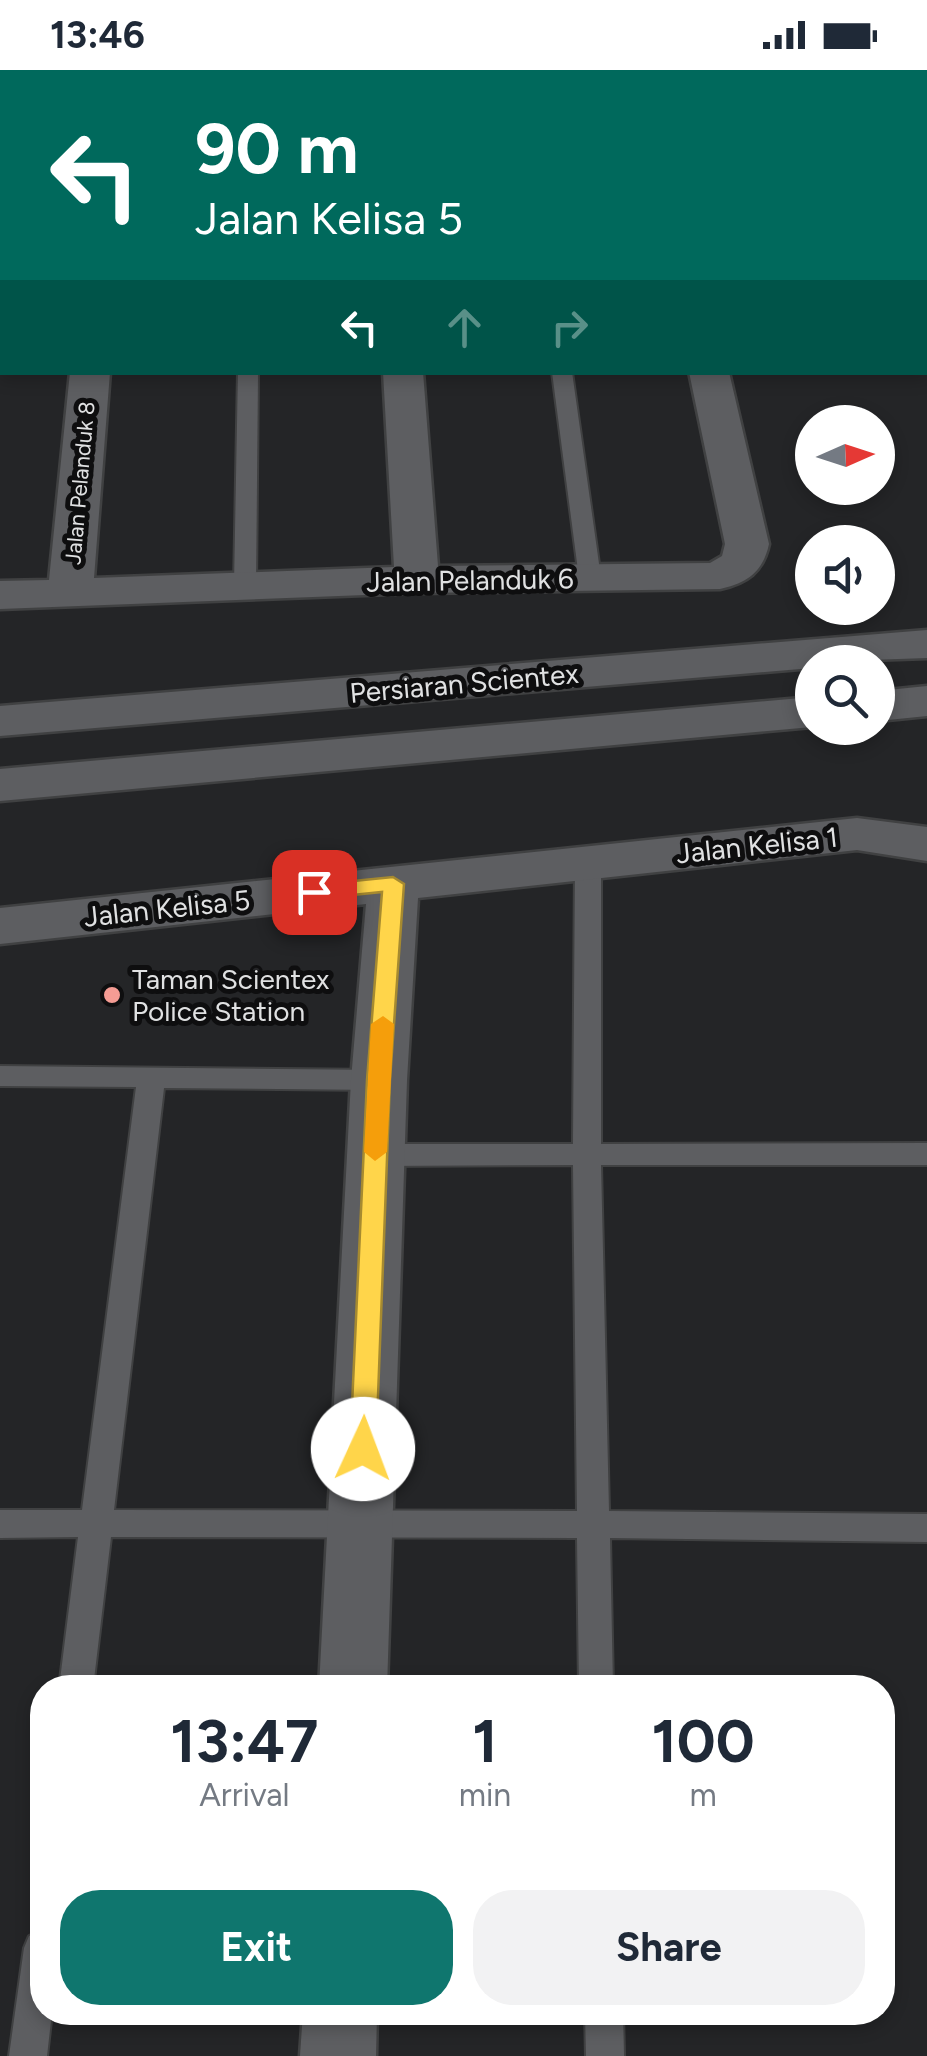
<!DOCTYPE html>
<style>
body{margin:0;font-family:Figtree,sans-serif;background:#f2f2f3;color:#1f2937;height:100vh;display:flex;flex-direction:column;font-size:38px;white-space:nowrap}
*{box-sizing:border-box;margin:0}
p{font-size:32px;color:#747a83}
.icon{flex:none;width:55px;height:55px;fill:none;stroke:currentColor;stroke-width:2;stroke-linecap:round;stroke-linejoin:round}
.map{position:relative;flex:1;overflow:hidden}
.side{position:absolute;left:30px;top:1605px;width:865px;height:350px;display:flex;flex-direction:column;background:#fff;border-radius:40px;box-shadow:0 5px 15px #0003}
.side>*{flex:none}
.banner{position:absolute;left:0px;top:0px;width:928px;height:305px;box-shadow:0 5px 15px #0003;background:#00695c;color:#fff;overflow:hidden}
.needle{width:65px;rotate:87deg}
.tools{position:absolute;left:795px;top:335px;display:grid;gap:20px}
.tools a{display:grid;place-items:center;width:100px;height:100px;border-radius:50%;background:#fff;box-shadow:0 5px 15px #0003;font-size:50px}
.pin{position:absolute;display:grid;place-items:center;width:85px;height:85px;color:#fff;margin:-42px;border-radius:20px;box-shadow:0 5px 15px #0006}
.me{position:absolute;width:110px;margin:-55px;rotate:2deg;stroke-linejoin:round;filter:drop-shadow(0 0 8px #0008)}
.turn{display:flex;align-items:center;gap:35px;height:210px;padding:0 30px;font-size:45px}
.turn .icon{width:130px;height:130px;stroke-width:2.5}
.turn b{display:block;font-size:70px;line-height:85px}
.lanes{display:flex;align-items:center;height:95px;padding:0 30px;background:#0003;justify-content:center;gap:50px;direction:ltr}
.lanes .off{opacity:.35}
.eta{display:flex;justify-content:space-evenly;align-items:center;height:170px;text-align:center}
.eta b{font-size:60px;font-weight:700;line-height:70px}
.action{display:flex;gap:20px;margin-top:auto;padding:20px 30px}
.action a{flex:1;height:115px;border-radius:40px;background:#0f766e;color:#fff;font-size:40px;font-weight:700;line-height:115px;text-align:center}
.action a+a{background:#f2f2f3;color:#1f2937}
.status{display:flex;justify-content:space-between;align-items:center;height:70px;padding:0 50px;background:#fff;direction:ltr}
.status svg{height:28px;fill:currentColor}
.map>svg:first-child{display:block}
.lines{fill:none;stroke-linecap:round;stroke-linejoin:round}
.lane-casing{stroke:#404142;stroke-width:4}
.street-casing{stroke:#404142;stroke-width:5}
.secondary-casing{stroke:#404142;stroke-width:5}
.lane{fill:#5d5e61;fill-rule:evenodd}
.street{fill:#5d5e61;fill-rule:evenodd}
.secondary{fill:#5d5e61;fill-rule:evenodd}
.route{fill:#ffd54a;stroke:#a68a30;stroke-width:2.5}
.slow{fill:#f59e0b}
.poi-dot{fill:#f59c94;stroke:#0e0e0f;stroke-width:4}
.labels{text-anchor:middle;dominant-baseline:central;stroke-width:10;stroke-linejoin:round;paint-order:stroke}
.far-street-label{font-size:22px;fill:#e0e1e2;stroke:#0e0e0f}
.street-label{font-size:28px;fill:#e0e1e2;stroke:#0e0e0f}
.poi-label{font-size:28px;fill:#e0e1e2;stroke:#0e0e0f;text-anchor:start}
</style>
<div class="status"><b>13:46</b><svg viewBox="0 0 49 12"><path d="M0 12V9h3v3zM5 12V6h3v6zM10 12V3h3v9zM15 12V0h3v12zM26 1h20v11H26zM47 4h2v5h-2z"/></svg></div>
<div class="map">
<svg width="927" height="1986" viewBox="0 0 927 1986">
<rect width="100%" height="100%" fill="#242527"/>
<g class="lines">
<defs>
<g id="lane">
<polygon points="244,0 262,0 262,2 245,2"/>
<polygon points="514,0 532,0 532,2 515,2"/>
<polygon points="778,0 796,0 797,2 780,2"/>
<rect x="925" y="27" width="2" height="10"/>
<rect x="0" y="47" width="2" height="10"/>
<polygon points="238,302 258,302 256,516 245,523 234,516"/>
<polygon points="552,302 572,302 601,508 590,515 579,508"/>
<polygon points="588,786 601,794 601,1074 927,1073 927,1095 601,1095 609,1441 927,1444 927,1472 610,1468 613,1618 579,1618 577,1468 111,1467 93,1618 59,1618 78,1467 0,1468 0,1440 82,1440 136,1017 0,1016 0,996 379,1000 389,1003 393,1010 389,1017 379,1020 164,1018 114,1440 577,1441 573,1095 375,1096 365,1092 361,1085 365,1078 375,1074 573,1074 575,794"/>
<polygon points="42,1860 42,1942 52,1942 47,1986 9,1986 24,1878 29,1866"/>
<polygon points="585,1942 623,1942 624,1986 586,1986"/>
</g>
<g id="street">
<rect x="101" y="0" width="34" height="2"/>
<rect x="367" y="0" width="34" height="2"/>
<rect x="636" y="0" width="34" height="2"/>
<rect x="925" y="3" width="2" height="25"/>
<rect x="925" y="180" width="2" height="22"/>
<polygon points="0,204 2,205 2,228 0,228"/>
<path d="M70,302H110L94,508L394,497L383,302H423L438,496L710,493L722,486L725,474L689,302H729L769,474C763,502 747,513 720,519L417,523L0,539V511L49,510Z"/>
<polygon points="857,748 927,757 927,791 857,780 418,828 407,1010 387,1618 319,1618 351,1010 366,834 0,874 0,838"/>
<polygon points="303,1942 377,1942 376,1986 300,1986"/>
</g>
<g id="secondary">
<polygon points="927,560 927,588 812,592 812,598 0,666 0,636"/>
<polygon points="927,616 927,646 878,651 878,621"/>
<polygon points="812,627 812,657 0,731 0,699"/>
</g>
</defs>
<use href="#lane" class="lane-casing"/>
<use href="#street" class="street-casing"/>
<use href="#secondary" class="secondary-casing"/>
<use href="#lane" class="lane"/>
<use href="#street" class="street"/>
<use href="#secondary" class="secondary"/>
</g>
<polygon class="route" points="393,807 404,814 390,1010 376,1379 372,1386 363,1390 354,1386 350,1379 367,1010 382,822 314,829 304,822 314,815"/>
<polygon class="slow" points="383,946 394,954 387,1082 375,1091 364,1082 371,954"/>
<circle class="poi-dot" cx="112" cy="925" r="10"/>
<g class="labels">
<g class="far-street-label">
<text transform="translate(80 413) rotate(-85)">Jalan Pelanduk 8</text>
</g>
<g class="street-label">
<text transform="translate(470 510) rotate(-1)">Jalan Pelanduk 6</text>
<text transform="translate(464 613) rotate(-5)">Persiaran Scientex</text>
<text transform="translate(757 775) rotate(-6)">Jalan Kelisa 1</text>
<text transform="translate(167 838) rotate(-6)">Jalan Kelisa 5</text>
</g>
<g class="poi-label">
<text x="132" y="909">Taman Scientex<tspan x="132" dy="32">Police Station</tspan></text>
</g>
</g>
</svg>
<div class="tools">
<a><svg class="needle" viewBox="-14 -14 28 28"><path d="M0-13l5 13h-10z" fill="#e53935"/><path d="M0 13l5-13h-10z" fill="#747a83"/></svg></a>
<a><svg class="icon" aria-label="sound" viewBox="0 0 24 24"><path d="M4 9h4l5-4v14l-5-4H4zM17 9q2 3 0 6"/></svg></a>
<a><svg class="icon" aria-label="search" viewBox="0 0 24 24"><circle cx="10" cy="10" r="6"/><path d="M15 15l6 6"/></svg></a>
</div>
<div class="pin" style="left:314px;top:822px;background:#d93025"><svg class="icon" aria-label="arrive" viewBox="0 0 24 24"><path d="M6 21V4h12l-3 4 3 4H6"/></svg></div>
<svg class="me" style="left:363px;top:1379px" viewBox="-20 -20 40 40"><circle r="19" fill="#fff"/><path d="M0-13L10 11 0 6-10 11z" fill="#ffd54a"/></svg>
<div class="banner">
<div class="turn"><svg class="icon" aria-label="left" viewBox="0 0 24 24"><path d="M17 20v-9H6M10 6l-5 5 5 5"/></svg><div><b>90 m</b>Jalan Kelisa 5</div></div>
<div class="lanes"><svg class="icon" aria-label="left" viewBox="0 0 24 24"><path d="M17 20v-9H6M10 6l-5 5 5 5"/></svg><svg class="icon off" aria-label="ahead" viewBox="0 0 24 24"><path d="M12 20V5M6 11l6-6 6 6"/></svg><svg class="icon off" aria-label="right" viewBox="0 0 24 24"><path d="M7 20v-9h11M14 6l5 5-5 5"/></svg></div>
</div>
<section class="side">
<div class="eta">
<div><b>13:47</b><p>Arrival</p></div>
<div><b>1</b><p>min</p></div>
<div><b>100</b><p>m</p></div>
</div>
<div class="action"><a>Exit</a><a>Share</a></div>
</section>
</div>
